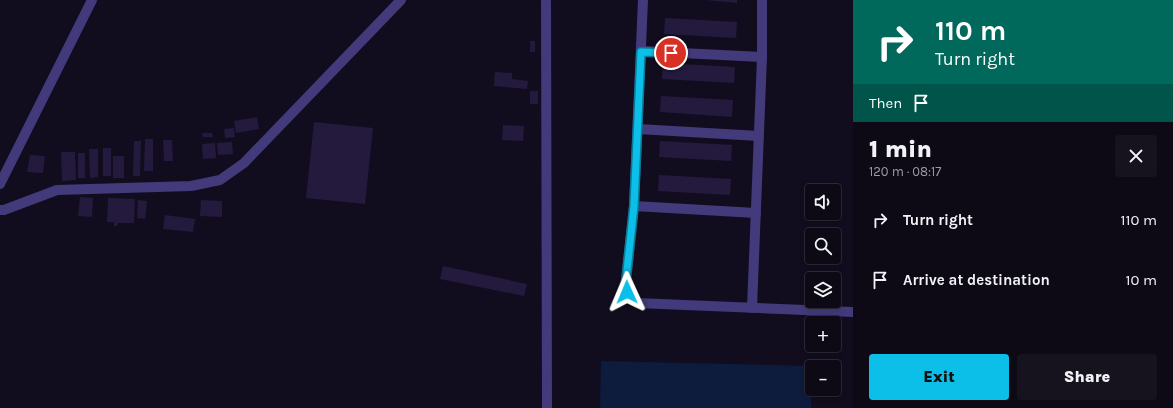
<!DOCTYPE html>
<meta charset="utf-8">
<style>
body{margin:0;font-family:Karla,sans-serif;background:#16131f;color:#f1f3f6;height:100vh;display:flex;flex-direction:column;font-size:15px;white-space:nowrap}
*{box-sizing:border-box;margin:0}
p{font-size:13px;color:#9a9aa1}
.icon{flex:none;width:22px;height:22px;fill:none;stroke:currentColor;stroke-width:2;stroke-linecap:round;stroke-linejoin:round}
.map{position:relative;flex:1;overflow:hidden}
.side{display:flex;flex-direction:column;background:#0d0a16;width:320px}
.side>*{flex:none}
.hud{background:#00695c;color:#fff;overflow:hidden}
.fabs{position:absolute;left:805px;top:184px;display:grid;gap:8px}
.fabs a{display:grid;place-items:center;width:36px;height:36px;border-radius:4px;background:#0d0a16;box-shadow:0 2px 6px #0003,0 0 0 1px #2d2b35;font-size:20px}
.pin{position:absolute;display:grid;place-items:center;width:34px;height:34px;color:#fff;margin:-17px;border:2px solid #fff;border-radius:50%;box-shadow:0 1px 4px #0007}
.me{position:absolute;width:44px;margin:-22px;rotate:359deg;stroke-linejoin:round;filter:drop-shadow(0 0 3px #0008)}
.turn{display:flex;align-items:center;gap:14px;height:84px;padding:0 16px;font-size:18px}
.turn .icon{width:52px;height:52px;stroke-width:2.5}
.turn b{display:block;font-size:28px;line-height:34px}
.then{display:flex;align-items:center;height:38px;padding:0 16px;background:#0003;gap:8px;font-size:15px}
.round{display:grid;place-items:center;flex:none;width:42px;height:42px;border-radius:4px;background:#16131f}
.summary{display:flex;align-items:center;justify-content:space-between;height:68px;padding:0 16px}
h1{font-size:24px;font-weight:800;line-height:30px}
.primary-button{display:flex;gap:8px;margin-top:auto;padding:8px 16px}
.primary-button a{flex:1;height:46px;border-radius:4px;background:#0cbfe9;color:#111;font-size:16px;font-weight:800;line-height:46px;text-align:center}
.primary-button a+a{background:#16131f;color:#f1f3f6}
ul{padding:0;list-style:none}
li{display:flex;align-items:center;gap:12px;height:60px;padding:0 16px}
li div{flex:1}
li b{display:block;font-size:15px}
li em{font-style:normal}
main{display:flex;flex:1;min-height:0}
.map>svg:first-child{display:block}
.water{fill:#0d1b3d}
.building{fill:#241a3e}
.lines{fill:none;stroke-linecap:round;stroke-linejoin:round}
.minor{stroke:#423a7b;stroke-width:10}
.route-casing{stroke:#087c97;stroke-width:10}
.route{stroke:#0cbfe9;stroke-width:7}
</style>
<main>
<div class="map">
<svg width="853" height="408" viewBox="0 0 853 408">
<rect width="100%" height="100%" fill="#110d1e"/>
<polygon class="water" points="601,361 812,366 811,408 600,408"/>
<g class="building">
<polygon points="706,0 737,0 737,3"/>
<polygon points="665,18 737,22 736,38 664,34"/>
<rect x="530" y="41" width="5" height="11"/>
<polygon points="663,63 735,67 734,83 662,79"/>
<polygon points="495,72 512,73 512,79 528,81 527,89 494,86"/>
<rect x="530" y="91" width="8" height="13"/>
<polygon points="661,96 733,100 732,117 660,112"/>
<polygon points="257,117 259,129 236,133 234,121"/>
<polygon points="314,122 373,128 365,204 306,198"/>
<polygon points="503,125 524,126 523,141 502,140"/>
<polygon points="234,128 235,137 225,138 224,129"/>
<polygon points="202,133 212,133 213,137 203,137"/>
<polygon points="145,139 153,139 153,171 144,171"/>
<polygon points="163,140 172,140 173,161 164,161"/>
<polygon points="134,141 141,141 140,176 133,176"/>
<polygon points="660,141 732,145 731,161 659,157"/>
<polygon points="232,142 233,154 218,155 217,143"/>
<polygon points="215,143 216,158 203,159 202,144"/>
<rect x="103" y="148" width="8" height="28"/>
<polygon points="89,149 98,149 98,177 90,178"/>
<polygon points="61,152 75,152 76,180 62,181"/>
<rect x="78" y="153" width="7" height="25"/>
<polygon points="30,155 45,156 43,173 27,172"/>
<rect x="113" y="156" width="11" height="22"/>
<polygon points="659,175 731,179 730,195 658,191"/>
<polygon points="80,197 93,198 92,217 78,216"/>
<polygon points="108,198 135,199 134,223 118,223 117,226 114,226 114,222 107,222"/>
<polygon points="138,200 147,201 145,219 137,218"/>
<polygon points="201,200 222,201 222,217 200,216"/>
<polygon points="165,215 195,219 193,232 163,229"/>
<polygon points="443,266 527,284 524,296 440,279"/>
</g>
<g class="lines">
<g class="minor">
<polyline points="546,0 547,408"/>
<polyline points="643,0 634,206 626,280 627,292 630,299 637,303 853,312"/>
<polyline points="641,51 762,57"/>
<polyline points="638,129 759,136"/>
<polyline points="0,184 92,0"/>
<polyline points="634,206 756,213"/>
<polyline points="0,210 4,210 57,190 191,186 220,180 244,163 401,0"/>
<polyline points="752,308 762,57 762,0"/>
</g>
</g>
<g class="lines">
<defs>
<polyline id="route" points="627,292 626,280 634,206 641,52 671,53"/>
</defs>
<use href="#route" class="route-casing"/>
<use href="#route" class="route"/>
</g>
</svg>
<div class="fabs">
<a><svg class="icon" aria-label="sound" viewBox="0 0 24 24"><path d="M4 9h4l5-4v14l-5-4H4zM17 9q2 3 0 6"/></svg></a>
<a><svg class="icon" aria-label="search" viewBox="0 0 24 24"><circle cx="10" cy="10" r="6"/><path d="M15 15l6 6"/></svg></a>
<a><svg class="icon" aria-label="layers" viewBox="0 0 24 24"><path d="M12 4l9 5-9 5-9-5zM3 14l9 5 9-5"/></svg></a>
<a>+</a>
<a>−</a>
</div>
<div class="pin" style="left:671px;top:53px;background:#d93025"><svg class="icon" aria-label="arrive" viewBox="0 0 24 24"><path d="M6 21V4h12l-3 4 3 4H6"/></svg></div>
<svg class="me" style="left:627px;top:292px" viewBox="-20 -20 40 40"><path d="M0-17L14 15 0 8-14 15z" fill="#0cbfe9" stroke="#fff" stroke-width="4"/></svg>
</div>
<section class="side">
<div class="hud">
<div class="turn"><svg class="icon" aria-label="right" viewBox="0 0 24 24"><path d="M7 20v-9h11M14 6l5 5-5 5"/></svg><div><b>110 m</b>Turn right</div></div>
<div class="then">Then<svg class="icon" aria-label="arrive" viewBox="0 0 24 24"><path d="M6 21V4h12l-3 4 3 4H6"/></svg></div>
</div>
<div class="summary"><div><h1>1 min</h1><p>120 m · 08:17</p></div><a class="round"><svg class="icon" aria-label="close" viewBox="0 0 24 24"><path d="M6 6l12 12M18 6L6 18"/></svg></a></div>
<ul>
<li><svg class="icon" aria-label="right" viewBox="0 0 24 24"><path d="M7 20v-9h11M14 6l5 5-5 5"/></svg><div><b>Turn right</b></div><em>110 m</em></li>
<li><svg class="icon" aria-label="arrive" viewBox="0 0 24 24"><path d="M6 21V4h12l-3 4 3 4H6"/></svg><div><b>Arrive at destination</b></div><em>10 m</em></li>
</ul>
<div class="primary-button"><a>Exit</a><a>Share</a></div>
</section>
</main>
